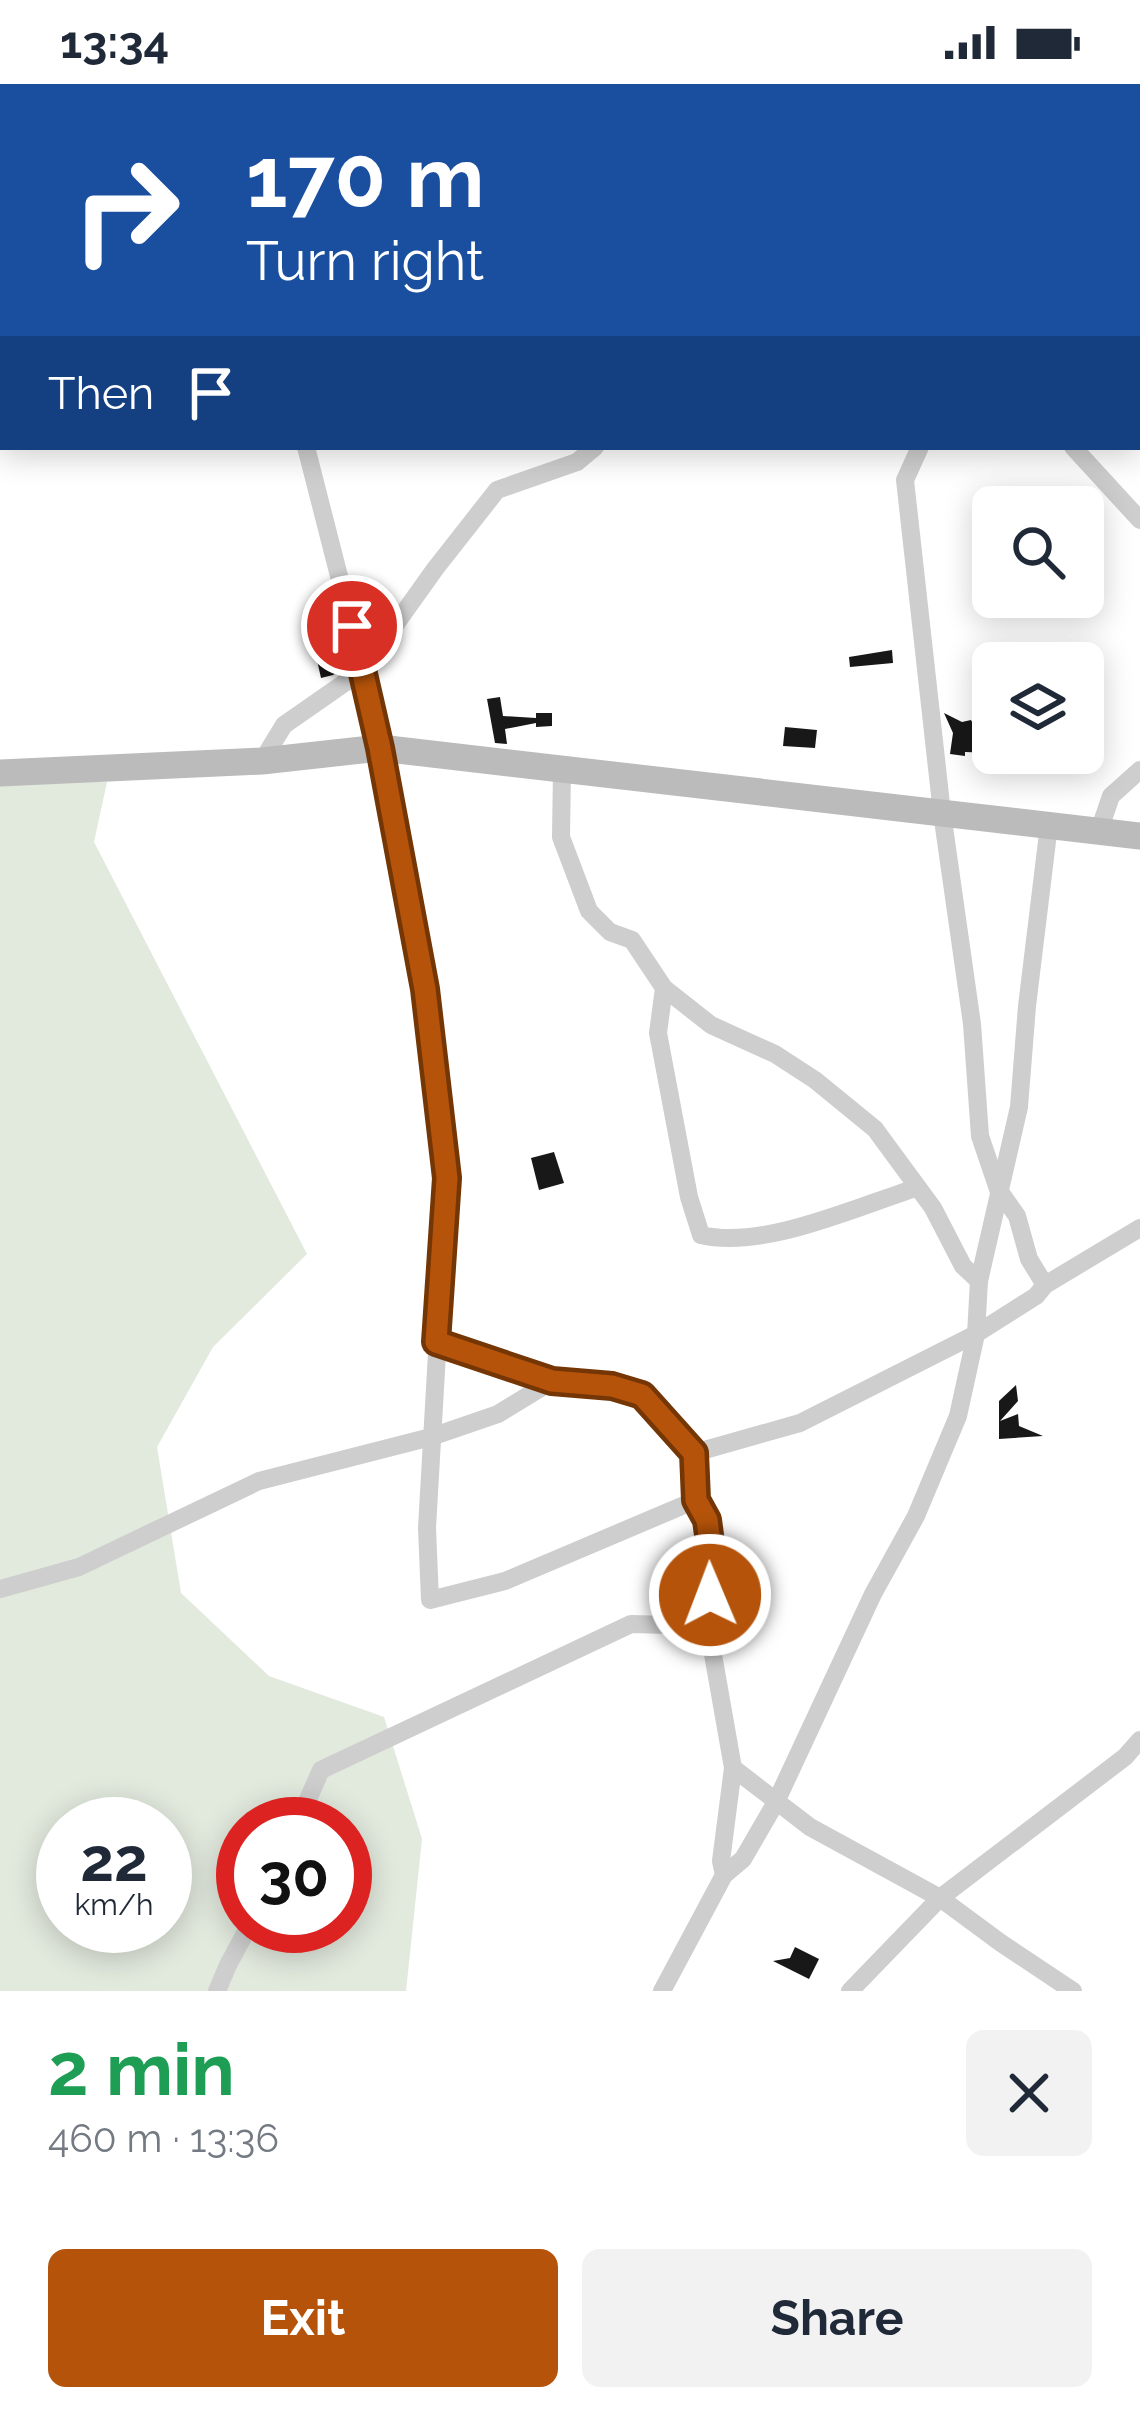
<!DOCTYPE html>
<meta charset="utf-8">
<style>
body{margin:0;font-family:Raleway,sans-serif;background:#f2f2f3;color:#1f2937;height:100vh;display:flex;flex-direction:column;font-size:45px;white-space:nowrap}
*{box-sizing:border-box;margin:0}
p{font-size:39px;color:#747a83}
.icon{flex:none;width:66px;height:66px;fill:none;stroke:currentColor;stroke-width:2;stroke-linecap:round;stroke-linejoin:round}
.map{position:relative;height:1907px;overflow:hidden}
.side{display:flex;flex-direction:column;background:#fff;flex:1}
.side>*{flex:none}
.guide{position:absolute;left:0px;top:0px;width:1140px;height:366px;box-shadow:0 6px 30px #0003;background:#1a4fa0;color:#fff;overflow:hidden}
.buttons{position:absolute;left:972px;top:402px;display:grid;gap:24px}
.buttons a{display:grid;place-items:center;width:132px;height:132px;border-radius:18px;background:#fff;box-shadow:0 6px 30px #0003;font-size:60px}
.speed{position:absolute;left:36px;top:1713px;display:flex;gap:24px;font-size:60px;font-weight:700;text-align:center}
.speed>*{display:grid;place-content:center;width:156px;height:156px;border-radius:50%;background:#fff;box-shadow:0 6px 30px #0003;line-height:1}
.speed small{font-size:30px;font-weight:400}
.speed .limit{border:18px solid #d22;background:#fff;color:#111}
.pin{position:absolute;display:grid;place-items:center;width:102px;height:102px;color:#fff;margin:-51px;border:6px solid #fff;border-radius:50%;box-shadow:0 3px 12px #0007}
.me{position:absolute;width:132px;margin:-66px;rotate:359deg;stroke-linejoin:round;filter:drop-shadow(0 0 9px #0008)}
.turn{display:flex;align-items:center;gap:42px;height:252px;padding:0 48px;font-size:54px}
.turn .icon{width:156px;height:156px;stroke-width:2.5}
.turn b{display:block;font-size:84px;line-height:102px}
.then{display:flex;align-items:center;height:114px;padding:0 48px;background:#0003;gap:24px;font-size:45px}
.round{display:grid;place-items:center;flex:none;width:126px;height:126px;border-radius:18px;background:#f2f2f3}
.overview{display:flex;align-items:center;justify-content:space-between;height:204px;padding:0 48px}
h1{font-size:72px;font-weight:700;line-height:90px;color:#1e9e55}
.cta{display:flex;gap:24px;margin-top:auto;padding:24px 48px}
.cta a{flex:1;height:138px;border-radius:18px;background:#b45309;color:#fff;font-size:48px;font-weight:700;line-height:138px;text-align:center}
.cta a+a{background:#f2f2f3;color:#1f2937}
.status{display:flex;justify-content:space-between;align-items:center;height:84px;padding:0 60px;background:#fff;direction:ltr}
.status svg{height:33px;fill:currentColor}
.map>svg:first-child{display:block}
.green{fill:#e2e9dd;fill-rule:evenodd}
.building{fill:#181818}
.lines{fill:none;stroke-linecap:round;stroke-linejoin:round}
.street{stroke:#cecece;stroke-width:18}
.secondary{stroke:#bbb;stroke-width:27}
.route-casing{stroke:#753606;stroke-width:30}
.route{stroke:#b45309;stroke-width:21}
</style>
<div class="status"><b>13:34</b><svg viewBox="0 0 49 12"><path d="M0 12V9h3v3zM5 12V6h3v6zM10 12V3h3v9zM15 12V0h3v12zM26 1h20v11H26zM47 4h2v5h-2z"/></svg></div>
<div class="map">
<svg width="1140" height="1907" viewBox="0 0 1140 1907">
<rect width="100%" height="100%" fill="#fff"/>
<path class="green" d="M0,698H107L94,758L307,1170L213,1263L157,1363L181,1509L269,1592L384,1633L422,1755L406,1907H0ZM63,1740H165V1842H63ZM243,1740H345V1842H243Z"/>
<g class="building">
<polygon points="341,553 348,580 333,591 321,594 315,567 333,561"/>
<polygon points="892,566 893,579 850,583 849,573"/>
<polygon points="500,613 503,632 536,634 536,629 552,629 552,642 536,643 536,639 505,645 507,660 495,659 487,615"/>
<polygon points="944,629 962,638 971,636 979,652 993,637 993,669 965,668 965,672 950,670 953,649"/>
<polygon points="785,643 817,646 815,664 783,662"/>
<polygon points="554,1068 564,1099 539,1106 531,1074"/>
<polygon points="1016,1301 1018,1317 1000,1337 1018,1330 1019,1342 1043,1352 999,1355 999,1317"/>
<polygon points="795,1863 819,1875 809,1895 773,1877 790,1874"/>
</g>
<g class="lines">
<g class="street">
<polyline points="211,0 212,3"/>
<polyline points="620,0 624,3"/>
<polyline points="947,0 948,3"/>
<polyline points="912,3 915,0"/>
<polyline points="306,363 363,586 380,664 425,905 447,1094 427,1444 430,1516 505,1497 696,1416"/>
<polyline points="920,363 905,396 942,729 972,940 980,1052 998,1105 1017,1132 1029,1175 1045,1201"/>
<polyline points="1073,363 1140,436"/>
<polyline points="262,677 284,641 363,586 435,485 497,406 577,378 595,363"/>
<polyline points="562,685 561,753 589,827 610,848 632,856 664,904 711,941 775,970 815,996 875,1045 933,1124 963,1182 979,1197"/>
<polyline points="1099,747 1111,712 1140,686"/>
<path d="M664,904L658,949L689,1113L701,1151C763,1166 856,1123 916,1104"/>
<polyline points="436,1258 552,1297 612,1302 642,1311 694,1369 696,1416 707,1435 713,1481 708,1542 733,1684 721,1777 724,1791"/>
<polyline points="694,1369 800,1339 976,1250 1036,1212 1045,1201 1140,1144"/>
<polyline points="0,1505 79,1483 259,1397 431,1353 498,1330 552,1297"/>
<polyline points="733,1684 810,1743 940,1814 1001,1859 1073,1907"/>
<polyline points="297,1740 321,1686 631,1540 708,1542"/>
<polyline points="217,1907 228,1881 249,1842"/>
<polyline points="662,1907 724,1791 743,1775 776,1718 873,1510 916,1432 958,1332 976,1250 979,1197 1019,1023 1027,922 1049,741"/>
<polyline points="850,1907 940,1814 1125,1673 1140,1656"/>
</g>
<polyline class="secondary" points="0,689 262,677 380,664 1140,752"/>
</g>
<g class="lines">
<defs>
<polyline id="route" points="352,542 380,664 425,905 447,1094 436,1258 552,1297 612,1302 642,1311 694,1369 696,1416 707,1436 713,1481 710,1511"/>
</defs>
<use href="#route" class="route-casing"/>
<use href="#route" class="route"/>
</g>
</svg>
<div class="buttons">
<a><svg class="icon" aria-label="search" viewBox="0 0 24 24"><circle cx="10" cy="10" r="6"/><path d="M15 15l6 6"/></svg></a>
<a><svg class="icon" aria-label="layers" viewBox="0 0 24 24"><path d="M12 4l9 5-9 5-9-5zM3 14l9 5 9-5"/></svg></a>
</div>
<div class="speed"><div>22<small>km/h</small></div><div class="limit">30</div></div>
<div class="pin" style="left:352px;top:542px;background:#d93025"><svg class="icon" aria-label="arrive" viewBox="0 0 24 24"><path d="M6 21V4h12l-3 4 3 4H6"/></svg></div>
<svg class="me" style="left:710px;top:1511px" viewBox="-20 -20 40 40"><circle r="17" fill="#b45309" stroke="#fff" stroke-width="3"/><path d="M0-11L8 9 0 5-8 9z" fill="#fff"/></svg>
<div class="guide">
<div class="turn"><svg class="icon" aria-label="right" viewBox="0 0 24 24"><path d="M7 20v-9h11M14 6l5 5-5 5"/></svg><div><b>170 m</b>Turn right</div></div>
<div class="then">Then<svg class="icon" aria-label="arrive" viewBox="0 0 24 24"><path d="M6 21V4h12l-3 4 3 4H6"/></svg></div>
</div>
</div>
<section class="side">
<div class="overview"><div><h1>2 min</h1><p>460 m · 13:36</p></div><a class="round"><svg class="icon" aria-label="close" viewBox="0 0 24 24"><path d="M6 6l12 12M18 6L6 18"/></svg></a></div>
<div class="cta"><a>Exit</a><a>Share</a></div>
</section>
